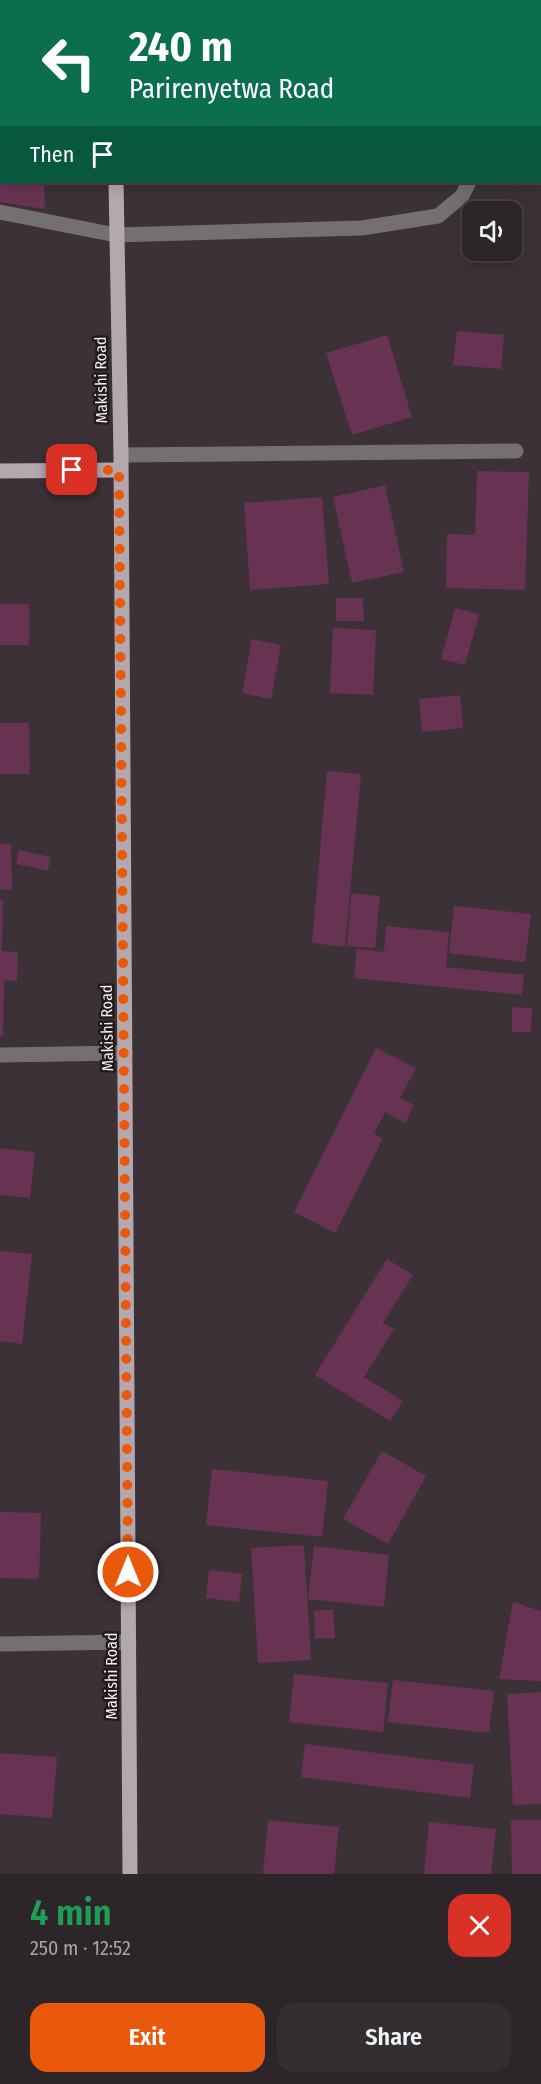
<!DOCTYPE html>
<meta charset="utf-8">
<style>
body{margin:0;font-family:"Fira Sans Condensed",sans-serif;background:#342d31;color:#f1f3f6;height:100vh;display:flex;flex-direction:column;font-size:22px;white-space:nowrap}
*{box-sizing:border-box;margin:0}
p{font-size:20px;color:#a6a5a8}
.icon{flex:none;width:33px;height:33px;fill:none;stroke:currentColor;stroke-width:2;stroke-linecap:round;stroke-linejoin:round}
.map{position:relative;height:1874px;overflow:hidden}
.sheet{display:flex;flex-direction:column;background:#2c2529;flex:1}
.sheet>*{flex:none}
.banner{position:absolute;left:0px;top:0px;width:542px;height:183px;box-shadow:0 3px 15px #0003,0 0 0 2px #484246;background:#0b6e4f;color:#fff;overflow:hidden}
.buttons{position:absolute;left:462px;top:201px;display:grid;gap:12px}
.buttons a{display:grid;place-items:center;width:60px;height:60px;border-radius:12px;background:#2c2529;box-shadow:0 3px 15px #0003,0 0 0 2px #484246;font-size:30px}
.pin{position:absolute;display:grid;place-items:center;width:51px;height:51px;color:#fff;margin:-26px;border-radius:12px;box-shadow:0 3px 9px #0006}
.me{position:absolute;width:66px;margin:-33px;rotate:0deg;stroke-linejoin:round;filter:drop-shadow(0 0 4px #0008)}
.turn{display:flex;align-items:center;gap:21px;height:126px;padding:0 30px;font-size:27px}
.turn .icon{width:78px;height:78px;stroke-width:2.5}
.turn b{display:block;font-size:42px;line-height:51px}
.then{display:flex;align-items:center;height:57px;padding:0 30px;background:#0003;gap:12px;font-size:22px}
.round{display:grid;place-items:center;flex:none;width:63px;height:63px;border-radius:18px;background:#342d31}
.overview{display:flex;align-items:center;justify-content:space-between;height:102px;padding:0 30px}
h1{font-size:36px;font-weight:600;line-height:45px;color:#1e9e55}
.primary-button{display:flex;gap:12px;margin-top:auto;padding:12px 30px}
.primary-button a{flex:1;height:69px;border-radius:18px;background:#ea580c;color:#fff;font-size:24px;font-weight:600;line-height:69px;text-align:center}
.primary-button a+a{background:#342d31;color:#f1f3f6}
.map>svg:first-child{display:block}
.building{fill:#683353}
.lines{fill:none;stroke-linecap:round;stroke-linejoin:round}
.minor{stroke:#746f72;stroke-width:15}
.major{stroke:#b3a8ae;stroke-width:15}
.route{stroke:#ea580c;stroke-width:10;stroke-dasharray:0 18}
.labels{text-anchor:middle;dominant-baseline:central;stroke-width:5;stroke-linejoin:round;paint-order:stroke}
.street-label{font-size:16px;fill:#f4edf0;stroke:#1f1b1d}
</style>
<div class="map">
<svg width="541" height="1874" viewBox="0 0 541 1874">
<rect width="100%" height="100%" fill="#3b3137"/>
<g class="building">
<polygon points="0,182 44,182 45,209 0,202"/>
<polygon points="470,223 472,223 472,242 468,241"/>
<polygon points="457,331 504,335 501,369 453,365"/>
<polygon points="387,335 412,417 352,435 326,353"/>
<polygon points="477,471 529,472 525,590 446,588 447,534 475,535"/>
<polygon points="385,485 404,572 352,583 333,497"/>
<polygon points="322,497 329,584 250,590 244,503"/>
<polygon points="336,598 363,598 364,621 336,621"/>
<rect x="0" y="604" width="29" height="41"/>
<polygon points="455,608 479,614 465,665 441,659"/>
<polygon points="333,628 376,630 373,695 330,693"/>
<polygon points="252,639 281,645 271,699 242,693"/>
<polygon points="460,695 463,728 422,732 419,699"/>
<polygon points="0,723 29,723 30,774 0,774"/>
<polygon points="327,771 361,774 345,947 312,943"/>
<polygon points="0,844 11,844 12,889 0,890"/>
<polygon points="19,850 51,857 48,871 16,864"/>
<polygon points="351,893 380,896 375,948 347,946"/>
<polygon points="0,900 3,900 2,951 18,952 17,981 4,980 3,1037 0,1036"/>
<polygon points="454,906 531,914 525,962 449,953"/>
<polygon points="386,926 449,932 446,967 524,975 522,995 354,978 357,949 384,952"/>
<polygon points="512,1007 532,1008 531,1032 512,1032"/>
<polygon points="376,1048 416,1068 400,1098 414,1105 405,1123 385,1112 374,1134 383,1139 335,1233 294,1212"/>
<polygon points="0,1148 35,1152 30,1198 0,1195"/>
<polygon points="0,1251 32,1254 22,1344 0,1341"/>
<polygon points="387,1259 413,1275 383,1323 394,1329 364,1377 403,1401 390,1421 315,1375"/>
<polygon points="382,1451 426,1476 388,1544 343,1519"/>
<polygon points="212,1469 328,1481 322,1537 206,1525"/>
<polygon points="0,1512 41,1513 39,1579 0,1578"/>
<polygon points="304,1545 311,1660 258,1663 251,1548"/>
<polygon points="314,1546 389,1555 384,1607 308,1599"/>
<polygon points="209,1570 242,1574 239,1602 206,1598"/>
<polygon points="513,1602 541,1611 541,1681 499,1679"/>
<polygon points="333,1609 335,1638 315,1639 314,1611"/>
<polygon points="294,1674 388,1683 383,1732 289,1722"/>
<polygon points="393,1680 494,1691 489,1733 388,1722"/>
<polygon points="541,1692 541,1804 513,1805 507,1694"/>
<polygon points="305,1744 474,1765 470,1798 301,1777"/>
<polygon points="0,1753 57,1757 52,1818 0,1814"/>
<polygon points="268,1820 339,1827 334,1874 263,1874"/>
<polygon points="511,1820 541,1820 541,1874 512,1874"/>
<polygon points="429,1822 496,1829 491,1874 424,1874"/>
</g>
<g class="lines">
<g class="minor">
<polyline points="0,212 116,235 362,228 438,216 462,196 469,182"/>
<polyline points="121,455 516,451"/>
<polyline points="0,1055 125,1053"/>
<polyline points="0,1644 129,1642"/>
</g>
<g class="major">
<polyline points="118,2 118,0"/>
<polyline points="116,182 121,455 130,1874"/>
<polyline points="0,471 119,470"/>
</g>
</g>
<g class="lines">
<polyline class="route" points="72,470 119,470 128,1572"/>
</g>
<g class="labels">
<g class="street-label">
<text transform="translate(101 380) rotate(-91)">Makishi Road</text>
<text transform="translate(107 1028) rotate(-91)">Makishi Road</text>
<text transform="translate(111 1676) rotate(-90)">Makishi Road</text>
</g>
</g>
</svg>
<div class="buttons">
<a><svg class="icon" aria-label="sound" viewBox="0 0 24 24"><path d="M4 9h4l5-4v14l-5-4H4zM17 9q2 3 0 6"/></svg></a>
</div>
<div class="pin" style="left:72px;top:470px;background:#d93025"><svg class="icon" aria-label="arrive" viewBox="0 0 24 24"><path d="M6 21V4h12l-3 4 3 4H6"/></svg></div>
<svg class="me" style="left:128px;top:1572px" viewBox="-20 -20 40 40"><circle r="17" fill="#ea580c" stroke="#fff" stroke-width="3"/><path d="M0-11L8 9 0 5-8 9z" fill="#fff"/></svg>
<div class="banner">
<div class="turn"><svg class="icon" aria-label="left" viewBox="0 0 24 24"><path d="M17 20v-9H6M10 6l-5 5 5 5"/></svg><div><b>240 m</b>Parirenyetwa Road</div></div>
<div class="then">Then<svg class="icon" aria-label="arrive" viewBox="0 0 24 24"><path d="M6 21V4h12l-3 4 3 4H6"/></svg></div>
</div>
</div>
<section class="sheet">
<div class="overview"><div><h1>4 min</h1><p>250 m · 12:52</p></div><a class="round" style="background:#d93025;color:#fff"><svg class="icon" aria-label="close" viewBox="0 0 24 24"><path d="M6 6l12 12M18 6L6 18"/></svg></a></div>
<div class="primary-button"><a>Exit</a><a>Share</a></div>
</section>
